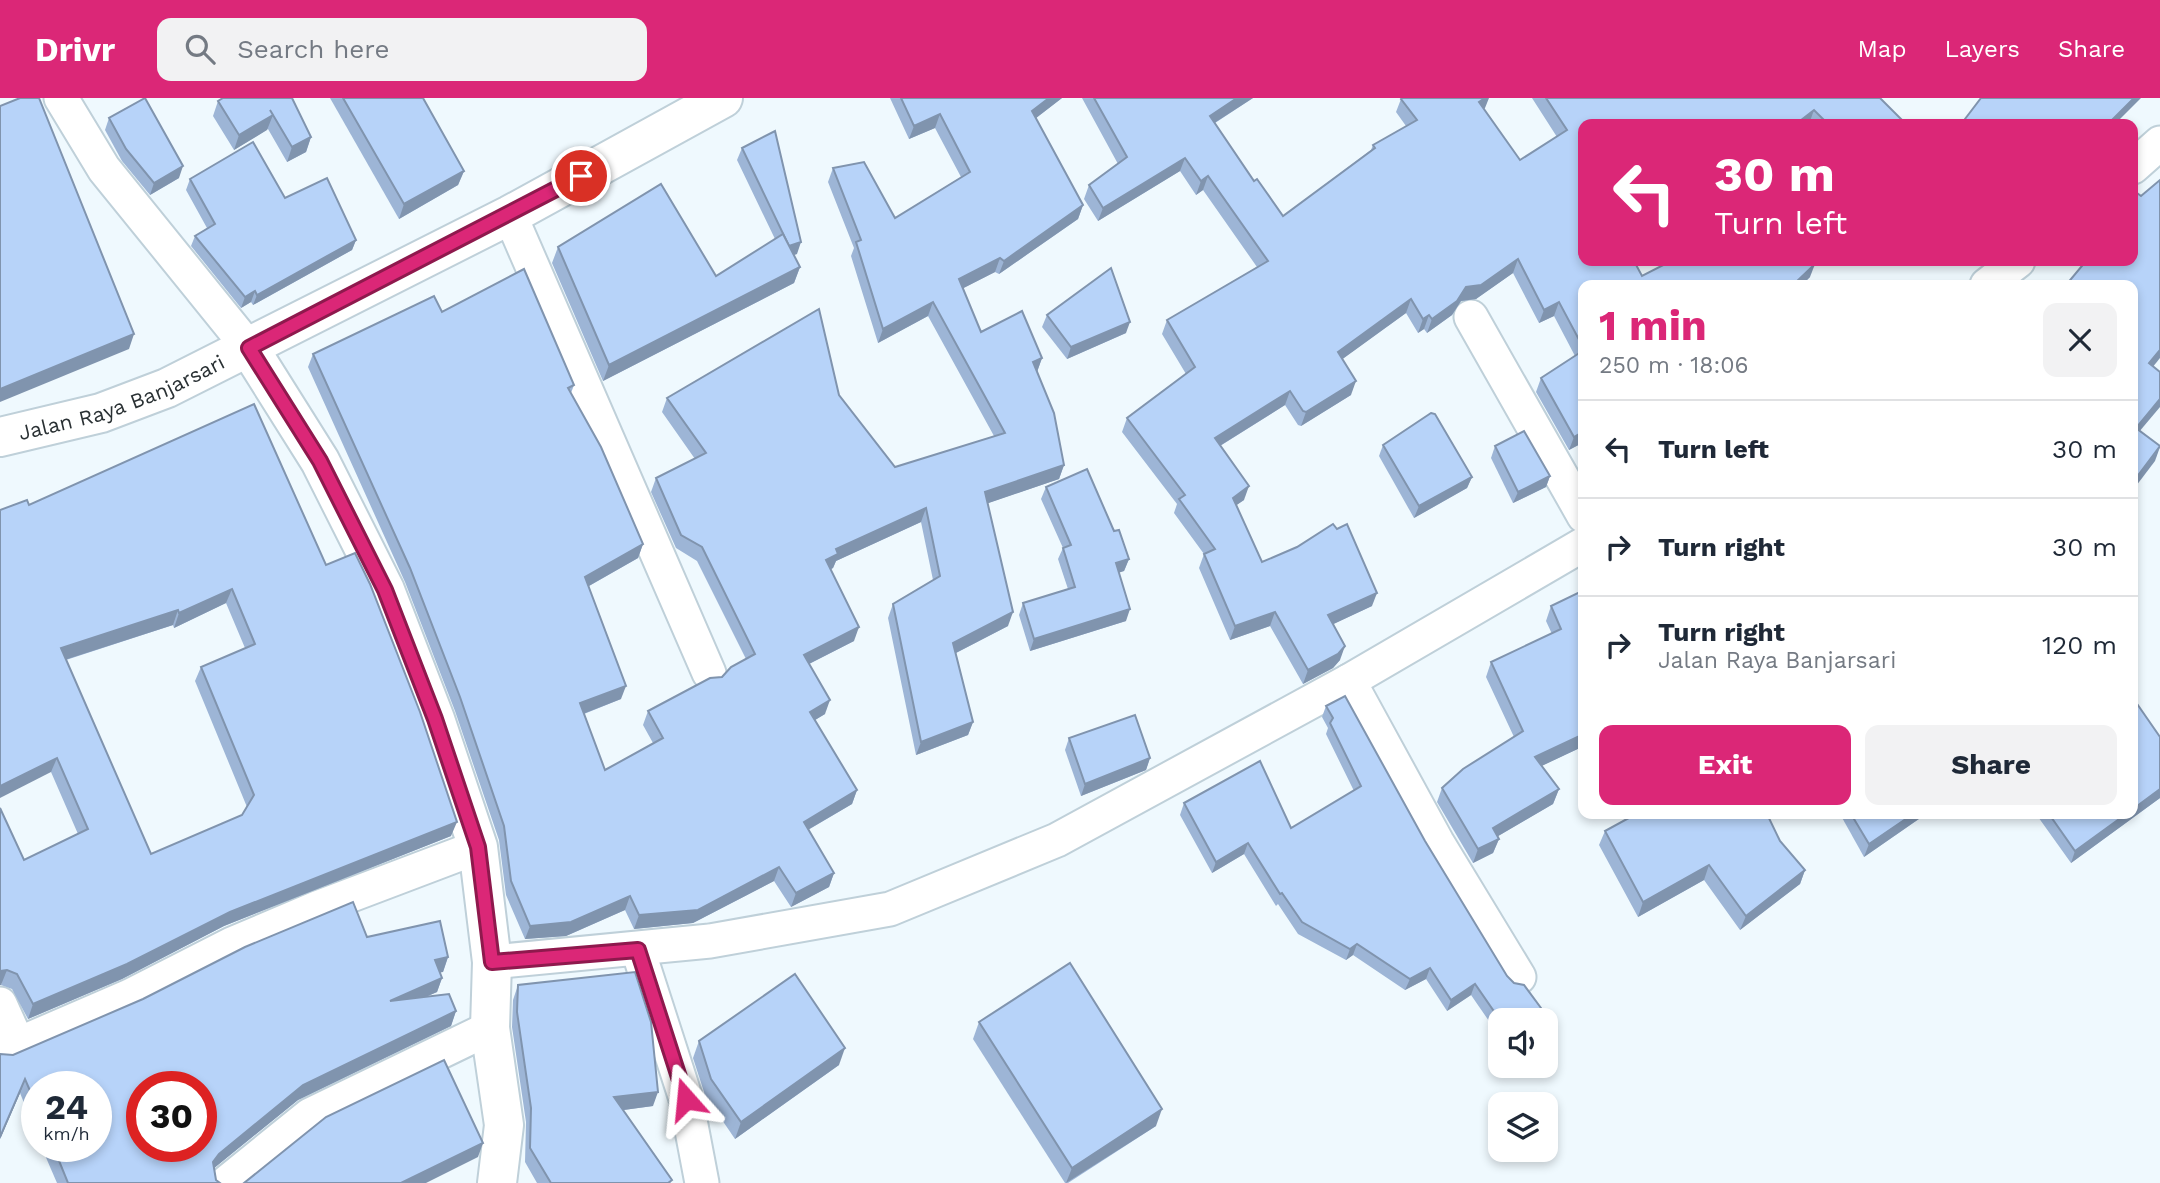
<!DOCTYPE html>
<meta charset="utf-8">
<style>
body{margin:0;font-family:"Work Sans",sans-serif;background:#f2f2f3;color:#1f2937;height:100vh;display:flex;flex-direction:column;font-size:26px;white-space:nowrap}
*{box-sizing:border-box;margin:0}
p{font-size:23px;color:#747a83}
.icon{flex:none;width:38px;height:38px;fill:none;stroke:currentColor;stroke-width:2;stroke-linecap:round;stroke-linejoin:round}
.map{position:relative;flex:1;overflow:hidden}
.sheet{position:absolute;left:1578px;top:182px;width:560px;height:539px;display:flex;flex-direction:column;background:#fff;border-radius:14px;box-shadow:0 4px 10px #0003}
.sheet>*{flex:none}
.top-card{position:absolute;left:1578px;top:21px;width:560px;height:147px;border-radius:14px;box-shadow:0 4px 10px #0003;background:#db2777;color:#fff;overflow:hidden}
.tools{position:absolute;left:1488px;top:910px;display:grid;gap:14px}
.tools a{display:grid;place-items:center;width:70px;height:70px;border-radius:14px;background:#fff;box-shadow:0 4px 10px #0003;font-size:35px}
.speed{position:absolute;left:21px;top:973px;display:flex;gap:14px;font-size:35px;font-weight:700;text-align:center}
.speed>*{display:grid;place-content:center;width:91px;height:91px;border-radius:50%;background:#fff;box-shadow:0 4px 10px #0003;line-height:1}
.speed small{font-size:18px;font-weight:400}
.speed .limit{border:10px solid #d22;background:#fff;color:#111}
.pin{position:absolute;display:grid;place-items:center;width:60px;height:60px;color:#fff;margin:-30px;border:4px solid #fff;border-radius:50%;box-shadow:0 2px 7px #0007}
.me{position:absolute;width:77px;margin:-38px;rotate:342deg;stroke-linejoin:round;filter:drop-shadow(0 0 5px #0008)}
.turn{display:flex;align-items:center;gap:24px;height:147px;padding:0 21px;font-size:32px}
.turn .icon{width:91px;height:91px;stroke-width:2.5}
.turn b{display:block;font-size:49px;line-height:60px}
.round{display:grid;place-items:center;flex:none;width:74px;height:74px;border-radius:14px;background:#f2f2f3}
.head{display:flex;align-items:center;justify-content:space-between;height:119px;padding:0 21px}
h1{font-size:42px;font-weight:700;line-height:52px;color:#db2777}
.cta{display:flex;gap:14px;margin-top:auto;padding:14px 21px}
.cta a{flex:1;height:80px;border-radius:14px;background:#db2777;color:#fff;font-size:28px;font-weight:700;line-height:80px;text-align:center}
.cta a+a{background:#f2f2f3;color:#1f2937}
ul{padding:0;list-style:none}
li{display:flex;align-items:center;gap:21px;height:98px;padding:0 21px;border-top:2px solid #e0e1e3}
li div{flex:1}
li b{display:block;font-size:26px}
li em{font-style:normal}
header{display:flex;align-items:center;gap:42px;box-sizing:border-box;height:98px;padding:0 35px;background:#db2777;color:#fff}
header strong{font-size:33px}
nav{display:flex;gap:38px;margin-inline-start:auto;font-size:24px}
.search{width:490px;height:63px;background:#f2f2f3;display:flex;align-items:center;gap:18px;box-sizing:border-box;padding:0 24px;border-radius:14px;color:#747a83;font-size:26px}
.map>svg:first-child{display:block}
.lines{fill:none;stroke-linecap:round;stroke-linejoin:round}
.minor-casing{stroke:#bfd0d9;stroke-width:37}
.tertiary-casing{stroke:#bfd0d9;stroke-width:42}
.trunk-casing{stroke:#bfd0d9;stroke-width:42}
.minor{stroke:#fff;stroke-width:33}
.tertiary{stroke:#fff;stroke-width:38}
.trunk{stroke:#fff;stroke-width:38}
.wall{fill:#9db5d6;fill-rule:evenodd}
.shaded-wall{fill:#8094ae}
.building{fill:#b7d3f9;stroke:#8094ae;stroke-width:2;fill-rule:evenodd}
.route-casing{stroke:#8e194d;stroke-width:18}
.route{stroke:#db2777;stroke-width:12}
.labels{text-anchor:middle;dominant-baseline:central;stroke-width:7;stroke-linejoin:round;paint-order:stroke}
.street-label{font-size:21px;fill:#2a3134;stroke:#fff}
</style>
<header>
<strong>Drivr</strong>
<div class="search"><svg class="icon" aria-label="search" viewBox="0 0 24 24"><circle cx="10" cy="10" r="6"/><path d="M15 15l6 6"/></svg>Search here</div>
<nav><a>Map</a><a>Layers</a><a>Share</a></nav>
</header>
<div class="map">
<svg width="2160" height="1085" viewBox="0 0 2160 1085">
<rect width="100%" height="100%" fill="#eff9fe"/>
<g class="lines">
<defs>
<g id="minor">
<polyline points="61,0 104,71 249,250"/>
<polyline points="2133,69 2160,45"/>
<polyline points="510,117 709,575"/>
<polyline points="1987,187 2018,163"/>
<polyline points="1471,219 1584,418"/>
<polyline points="1349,583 1437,744 1519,879"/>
<polyline points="638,852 686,1001 702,1085"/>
<polyline points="492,864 710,843 890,811 1057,742 1349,583 1584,446"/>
<polyline points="0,906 18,946"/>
<polyline points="0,954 130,898 232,846 317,810 478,749"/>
<polyline points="226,1085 310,1017 490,930"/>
</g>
<polyline id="tertiary" points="249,250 320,363 385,492 435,621 478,749 492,864 490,930 504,1027 497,1085"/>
<g id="trunk">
<path id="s1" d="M0,339L101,315L167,290L510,117L723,0"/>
</g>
</defs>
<use href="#minor" class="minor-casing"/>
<use href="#tertiary" class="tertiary-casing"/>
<use href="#trunk" class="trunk-casing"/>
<use href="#minor" class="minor"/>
<use href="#tertiary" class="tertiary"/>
<use href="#trunk" class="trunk"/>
</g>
<g class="wall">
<polygon points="292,0 311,39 306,54 287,64 268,31 234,52 213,18 218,3"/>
<polygon points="330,0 423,0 464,73 458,87 399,121"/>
<polygon points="890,0 1062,0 1036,20 1083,107 1078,121 999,176 995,174 963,190 981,234 1042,260 1037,274 1064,367 1059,381 988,405 1008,528 956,555 973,624 968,637 916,657 888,520 893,506 933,482 921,424 836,463 833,470 831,471 854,543 809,566 825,616 815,622 857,692 852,706 808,732 834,775 829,789 791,809 774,783 693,825 634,831 625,812 566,838 525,841 506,797 499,742 455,613 405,484 308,269 313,256 442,214 574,287 571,295 643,446 638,460 589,488 621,601 584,616 605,672 653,645 643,627 648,613 722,579 746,561 697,463 676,450 651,394 656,380 695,361 662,314 667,300 839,297 895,369 994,338 928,218 878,245 851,158 854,150 828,84 833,70 895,120 961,79 935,30 909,41"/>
<polygon points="1082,0 1253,0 1215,25 1254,83 1283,118 1371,52 1373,47 1406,28 1396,14 1401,1 1485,10 1484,11 1520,62 1557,39 1532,0 1880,0 1906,26 1584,26 1584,163 1642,178 1810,179 1802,187 1584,187 1584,344 1569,352 1536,294 1541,280 1575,258 1554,218 1539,225 1513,175 1476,201 1461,203 1452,217 1427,235 1424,231 1418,235 1406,215 1342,261 1351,297 1301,328 1298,327 1285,307 1220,348 1244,402 1236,407 1262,464 1372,508 1333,526 1340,562 1333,570 1303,586 1270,528 1230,542 1199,470 1204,456 1174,415 1177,406 1122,334 1127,320 1186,276 1162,236 1167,222 1257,169 1203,92 1196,97 1180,73 1098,123 1084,101 1089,87 1118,66"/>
<polygon points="109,20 179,80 150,97 122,63 105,32"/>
<polygon points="742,50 797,156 793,157 800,169 794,185 603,283 552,165 558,149 716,178 775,141 737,62"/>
<polygon points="190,81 285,100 356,142 352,152 253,207 251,204 241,210 191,148 195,138 207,130 186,92"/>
<polygon points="1047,217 1126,235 1067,261 1042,229"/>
<polygon points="1383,347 1472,379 1467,390 1414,420 1379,358"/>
<polygon points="1495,348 1550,378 1546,389 1513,405 1491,360"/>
<polygon points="1046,389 1114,433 1129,461 1124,473 1119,474 1126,523 1030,553 1019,517 1023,505 1068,491 1058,461 1063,450 1041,401"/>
<path d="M29,407L326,467L451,738L224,828L122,881L28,921L12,891L1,887L24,762L78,736L51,674ZM226,505L245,550L201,569L195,583L247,709L242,717L151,756L66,562L173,527L174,530Z"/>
<polygon points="1584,492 1584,648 1541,668 1559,691 1553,706 1498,738 1499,741 1493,755 1473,765 1437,704 1442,690 1514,639 1486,579 1491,564 1552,536 1546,523 1551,508"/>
<polygon points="1326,608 1425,743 1507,878 1537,921 1500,922 1500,939 1471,897 1447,913 1426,881 1405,892 1353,857 1346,862 1298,836 1278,806 1276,808 1244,756 1212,775 1180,717 1184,705 1291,730 1354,693 1326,636 1328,630 1322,619"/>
<polygon points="2160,639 2160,700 2071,765 2036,716 2133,716"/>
<polygon points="1069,640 1150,660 1146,672 1081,698 1065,652"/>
<polygon points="1840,716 1926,716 1864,759"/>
<polygon points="1605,733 1780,743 1805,772 1800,786 1740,832 1704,782 1638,819 1599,747"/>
<polygon points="367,839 448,859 443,874 440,874 442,880 437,894 428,898 456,913 451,928 298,1002 214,1070 216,1082 220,1085 57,1085 41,1048 96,1048 37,989 37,1037 20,995 0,1041 0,956 13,957"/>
<polygon points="518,887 653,1008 623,1012 671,1085 537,1085 525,1064 526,1024 512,929 513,902"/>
<polygon points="979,924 1156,1028 1068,1085 1065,1085 973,941"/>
<polygon points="699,943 839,967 735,1041 705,997 693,960"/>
</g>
<g class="shaded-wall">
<polygon points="1049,0 1062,0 1027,27 1032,13"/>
<polygon points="1237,0 1253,0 1205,31 1210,18"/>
<polygon points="1485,0 1489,0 1485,10 1474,18 1479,4"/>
<polygon points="2134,0 2141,0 2115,26 2108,26"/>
<polygon points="1814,12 1809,26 1796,26"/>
<polygon points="940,16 935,30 909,41 914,28"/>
<polygon points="273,17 267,32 234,52 239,37"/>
<polygon points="311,39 306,54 287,64 292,49"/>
<polygon points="1185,60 1180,73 1098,123 1103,110"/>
<polygon points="183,68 179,80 150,97 154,85"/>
<polygon points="464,73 458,87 399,121 404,106"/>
<polygon points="1208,78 1203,92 1196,97 1201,83"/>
<polygon points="1083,107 1078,121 999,176 1004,163"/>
<polygon points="356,142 352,152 253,207 257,197"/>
<polygon points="801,144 797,156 784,160 789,148"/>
<polygon points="1000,160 995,174 954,195 959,181"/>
<polygon points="1518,161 1513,175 1476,201 1461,203 1452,217 1427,235 1432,221 1466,189"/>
<polygon points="1815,166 1810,179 1802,187 1793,187"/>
<polygon points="800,169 794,185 603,283 609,267"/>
<polygon points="255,193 251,204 241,210 245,199"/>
<polygon points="1411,201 1406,215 1333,268 1338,254"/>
<polygon points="933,204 928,218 878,245 883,231"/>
<polygon points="1559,204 1554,218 1539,225 1544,212"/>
<polygon points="1429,217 1424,231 1418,235 1423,221"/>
<polygon points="1130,224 1126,235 1067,261 1071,249"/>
<polygon points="134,236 129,251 0,304 0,291"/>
<polygon points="2160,252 2160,260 2144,280 2149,265"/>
<polygon points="1042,260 1037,274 1033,264"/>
<polygon points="1356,283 1351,297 1301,328 1306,314"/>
<polygon points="1290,293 1285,307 1210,354 1215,340"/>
<polygon points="2160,301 2160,309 2133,341 2136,330"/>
<polygon points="1584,333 1584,344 1569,352 1574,339"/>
<polygon points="2160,349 2155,363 2133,392 2133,384"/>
<polygon points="1064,367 1059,381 980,408 985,394"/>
<polygon points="1550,378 1546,389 1513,405 1518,394"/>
<polygon points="1472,379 1467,390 1414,420 1419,408"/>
<polygon points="1249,388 1244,402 1228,413 1233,400"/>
<polygon points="926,410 921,424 836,463 833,470 821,476 826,462 836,451"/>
<polygon points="643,446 638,460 580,493 585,479"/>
<polygon points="1129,461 1124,473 1112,477 1116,465"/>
<polygon points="232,491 226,505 174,530 179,515"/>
<polygon points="1377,495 1372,508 1323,531 1328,517"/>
<polygon points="1130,511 1126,523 1030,553 1034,541"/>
<polygon points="178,512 173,527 55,565 61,550"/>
<polygon points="1013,514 1008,528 948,559 953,545"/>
<polygon points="1275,514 1270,528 1230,542 1235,528"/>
<polygon points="859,529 854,543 799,571 804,557"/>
<polygon points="1345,548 1340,562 1333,570 1303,586 1308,572"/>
<polygon points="626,588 621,601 575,619 580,605"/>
<polygon points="830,602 825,616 805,628 810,614"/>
<polygon points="973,624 968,637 916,657 921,644"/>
<polygon points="1584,636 1584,648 1529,674 1535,659"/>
<polygon points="57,660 51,674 0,700 0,688"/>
<polygon points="1150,660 1146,672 1081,698 1085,686"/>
<polygon points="1559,691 1553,706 1488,744 1493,730"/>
<polygon points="2160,691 2160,700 2071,765 2075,753 2126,716 2133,716 2133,711"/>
<polygon points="857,692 852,706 799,737 804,724"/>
<polygon points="1913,716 1926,716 1864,759 1869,746"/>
<polygon points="457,724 451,738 224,828 122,881 28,921 33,906 230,814"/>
<polygon points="1499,741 1493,755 1473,765 1478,751"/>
<polygon points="1248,745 1244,756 1212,775 1216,764"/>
<polygon points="1709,767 1704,782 1638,819 1643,804"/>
<polygon points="779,769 774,783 693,825 634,831 639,817"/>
<polygon points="1805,772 1800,786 1740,832 1746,818"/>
<polygon points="834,775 829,789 791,809 796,795"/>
<polygon points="630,798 625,812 566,838 525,841 530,828"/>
<polygon points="1357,846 1353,857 1346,862 1350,851"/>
<polygon points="448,859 443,874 429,877 435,862"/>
<polygon points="1430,870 1426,881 1405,892 1410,881"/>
<polygon points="7,872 1,887 0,887 0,873"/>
<polygon points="442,880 437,894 384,917 390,903"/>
<polygon points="1475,886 1471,897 1447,913 1451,902"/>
<polygon points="1541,910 1537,921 1536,922 1525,922"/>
<polygon points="456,913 451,928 298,1002 213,1071 213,1064 219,1056 303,987"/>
<polygon points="845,950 839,967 735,1041 741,1024"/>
<polygon points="25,981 20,995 0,1041 0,1039"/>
<polygon points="658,994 653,1008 609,1014 614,999"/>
<polygon points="1162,1011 1156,1028 1066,1085 1072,1070"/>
<polygon points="483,1045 478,1059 426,1085 401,1085"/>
</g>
<g class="building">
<polygon points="20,0 39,0 134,236 0,291 0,8"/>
<polygon points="145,0 183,68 154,85 126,51 109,20"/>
<polygon points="223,0 292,0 311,39 292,49 270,12 273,17 239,37 218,3"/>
<polygon points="343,0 423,0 464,73 404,106"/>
<polygon points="901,0 1049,0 1032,13 1083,107 1004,163 1000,160 959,181 981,234 1022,213 1042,260 1033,264 1054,315 1064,367 985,394 1013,514 953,545 973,624 921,644 893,506 940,478 926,410 836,451 838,456 826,462 859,529 804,557 830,602 810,614 857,692 804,724 834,775 796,795 779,769 698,812 639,817 630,798 571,824 530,828 511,783 504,728 460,599 410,470 313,256 434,198 442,214 524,171 574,287 568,290 601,349 643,446 585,479 626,588 580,605 605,672 663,640 648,613 710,580 722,579 731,569 755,556 702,449 681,437 656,380 706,355 667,300 819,211 839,297 895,369 1005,335 933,204 883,231 856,144 861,142 833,70 864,64 895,120 970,74 940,16 914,28"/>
<polygon points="1094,0 1237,0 1210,18 1254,83 1257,81 1283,118 1375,50 1373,47 1417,22 1401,1 1402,0 1485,0 1479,4 1520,62 1567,32 1546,0 1880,0 1906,26 1828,26 1814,12 1796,26 1584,26 1584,163 1634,163 1642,178 1671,163 1813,163 1815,166 1793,187 1584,187 1584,251 1559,204 1544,212 1518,161 1481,187 1466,189 1457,203 1432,221 1429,217 1423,221 1411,201 1338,254 1356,283 1306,314 1303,313 1290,293 1215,340 1249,388 1233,400 1262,464 1297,449 1333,426 1337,431 1347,426 1377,495 1328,517 1345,548 1338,556 1308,572 1275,514 1235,528 1204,456 1215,451 1179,401 1185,397 1127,320 1195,269 1167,222 1268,163 1208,78 1201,83 1185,60 1103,110 1089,87 1127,59"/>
<polygon points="1981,0 2134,0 2108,26 1968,26 1965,21"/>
<polygon points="775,33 801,144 789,148 742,50"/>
<polygon points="253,44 285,100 327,80 356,142 257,197 255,193 245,199 195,138 215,126 190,81"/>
<polygon points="2160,82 2160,252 2149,265 2160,274 2160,301 2136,330 2160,348 2133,384 2133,187 2066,187 2086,163 2133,163 2133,92 2141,98"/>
<polygon points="661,86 716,178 783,136 800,169 609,267 558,149"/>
<polygon points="1111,170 1130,224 1071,249 1047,217"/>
<polygon points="1584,252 1584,333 1574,339 1541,280"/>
<path d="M254,306L326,467L355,455L370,486L420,614L457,724L230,814L127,866L33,906L17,876L7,872L0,873V710L24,762L88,731L57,660L0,688V412L27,402L29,407ZM232,491L255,546L201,569L254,697L242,717L151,756L61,550L178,512L179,515Z"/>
<polygon points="1431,315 1435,316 1472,379 1419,408 1383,347"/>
<polygon points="1524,333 1550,378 1518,394 1495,348"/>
<polygon points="1087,371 1114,433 1119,432 1129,461 1116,465 1130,511 1034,541 1023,505 1075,489 1063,450 1071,447 1046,389"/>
<polygon points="1584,492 1584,636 1535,659 1559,691 1493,730 1499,741 1478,751 1442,690 1463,671 1523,633 1491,564 1561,531 1551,508"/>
<polygon points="1345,598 1425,743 1507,878 1514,885 1524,887 1541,910 1525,922 1500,922 1475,886 1451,902 1430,870 1410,881 1357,846 1350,851 1302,824 1282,795 1280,796 1248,745 1216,764 1184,705 1260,663 1291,730 1361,688 1330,625 1333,620 1326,608"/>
<polygon points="2133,600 2160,639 2160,691 2133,711"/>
<polygon points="1135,617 1150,660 1085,686 1069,640"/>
<polygon points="1636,716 1767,716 1780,743 1805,772 1746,818 1709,767 1643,804 1605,733"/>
<polygon points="1851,716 1913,716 1869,746"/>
<polygon points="2049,716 2126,716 2075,753"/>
<path d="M353,804L367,839L440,823L448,859L435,862L442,880L390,903L449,896L456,913L303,987L219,1056L213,1064L216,1082L220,1085H68L53,1048H96V989H37V1009L25,981L0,1039V956L13,957L143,901L245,849ZM142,989H201V1048H142Z"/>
<polygon points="1070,865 1162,1011 1072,1070 979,924"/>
<polygon points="635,874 651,924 658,994 614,999 672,1082 668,1085 551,1085 530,1050 531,1010 517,914 518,887"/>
<polygon points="795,876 845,950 741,1024 711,981 699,943"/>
<polygon points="444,962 483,1045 401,1085 244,1085 326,1019"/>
</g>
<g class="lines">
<defs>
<polyline id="route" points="581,78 249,250 320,363 385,492 435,621 478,749 492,864 638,852 686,1001"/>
</defs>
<use href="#route" class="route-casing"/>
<use href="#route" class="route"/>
</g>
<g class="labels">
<g class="street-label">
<text stroke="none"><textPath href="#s1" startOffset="128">Jalan Raya Banjarsari</textPath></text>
</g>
</g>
</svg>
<div class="tools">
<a><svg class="icon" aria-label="sound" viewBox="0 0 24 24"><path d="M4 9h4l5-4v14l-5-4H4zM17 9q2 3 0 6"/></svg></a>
<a><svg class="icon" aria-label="layers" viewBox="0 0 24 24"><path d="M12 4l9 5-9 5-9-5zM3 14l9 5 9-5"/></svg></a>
</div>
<div class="speed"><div>24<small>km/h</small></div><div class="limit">30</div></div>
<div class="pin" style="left:581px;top:78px;background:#d93025"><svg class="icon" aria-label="arrive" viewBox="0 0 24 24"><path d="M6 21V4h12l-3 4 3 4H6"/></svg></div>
<svg class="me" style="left:686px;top:1001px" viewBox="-20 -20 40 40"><path d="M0-17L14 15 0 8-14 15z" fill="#db2777" stroke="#fff" stroke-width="4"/></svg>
<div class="top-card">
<div class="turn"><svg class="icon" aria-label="left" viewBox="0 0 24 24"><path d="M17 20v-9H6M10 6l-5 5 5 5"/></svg><div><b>30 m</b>Turn left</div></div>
</div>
<section class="sheet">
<div class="head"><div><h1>1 min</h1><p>250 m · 18:06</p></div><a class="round"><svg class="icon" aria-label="close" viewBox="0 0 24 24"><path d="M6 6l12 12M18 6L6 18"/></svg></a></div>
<ul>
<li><svg class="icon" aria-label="left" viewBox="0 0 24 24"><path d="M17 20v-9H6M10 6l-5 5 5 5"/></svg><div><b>Turn left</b></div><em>30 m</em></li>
<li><svg class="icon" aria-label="right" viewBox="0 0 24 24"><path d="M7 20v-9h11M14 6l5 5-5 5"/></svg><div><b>Turn right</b></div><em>30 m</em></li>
<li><svg class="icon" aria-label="right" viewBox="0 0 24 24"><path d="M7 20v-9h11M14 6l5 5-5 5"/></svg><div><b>Turn right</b><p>Jalan Raya Banjarsari</p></div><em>120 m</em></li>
</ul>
<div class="cta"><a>Exit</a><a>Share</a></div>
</section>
</div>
